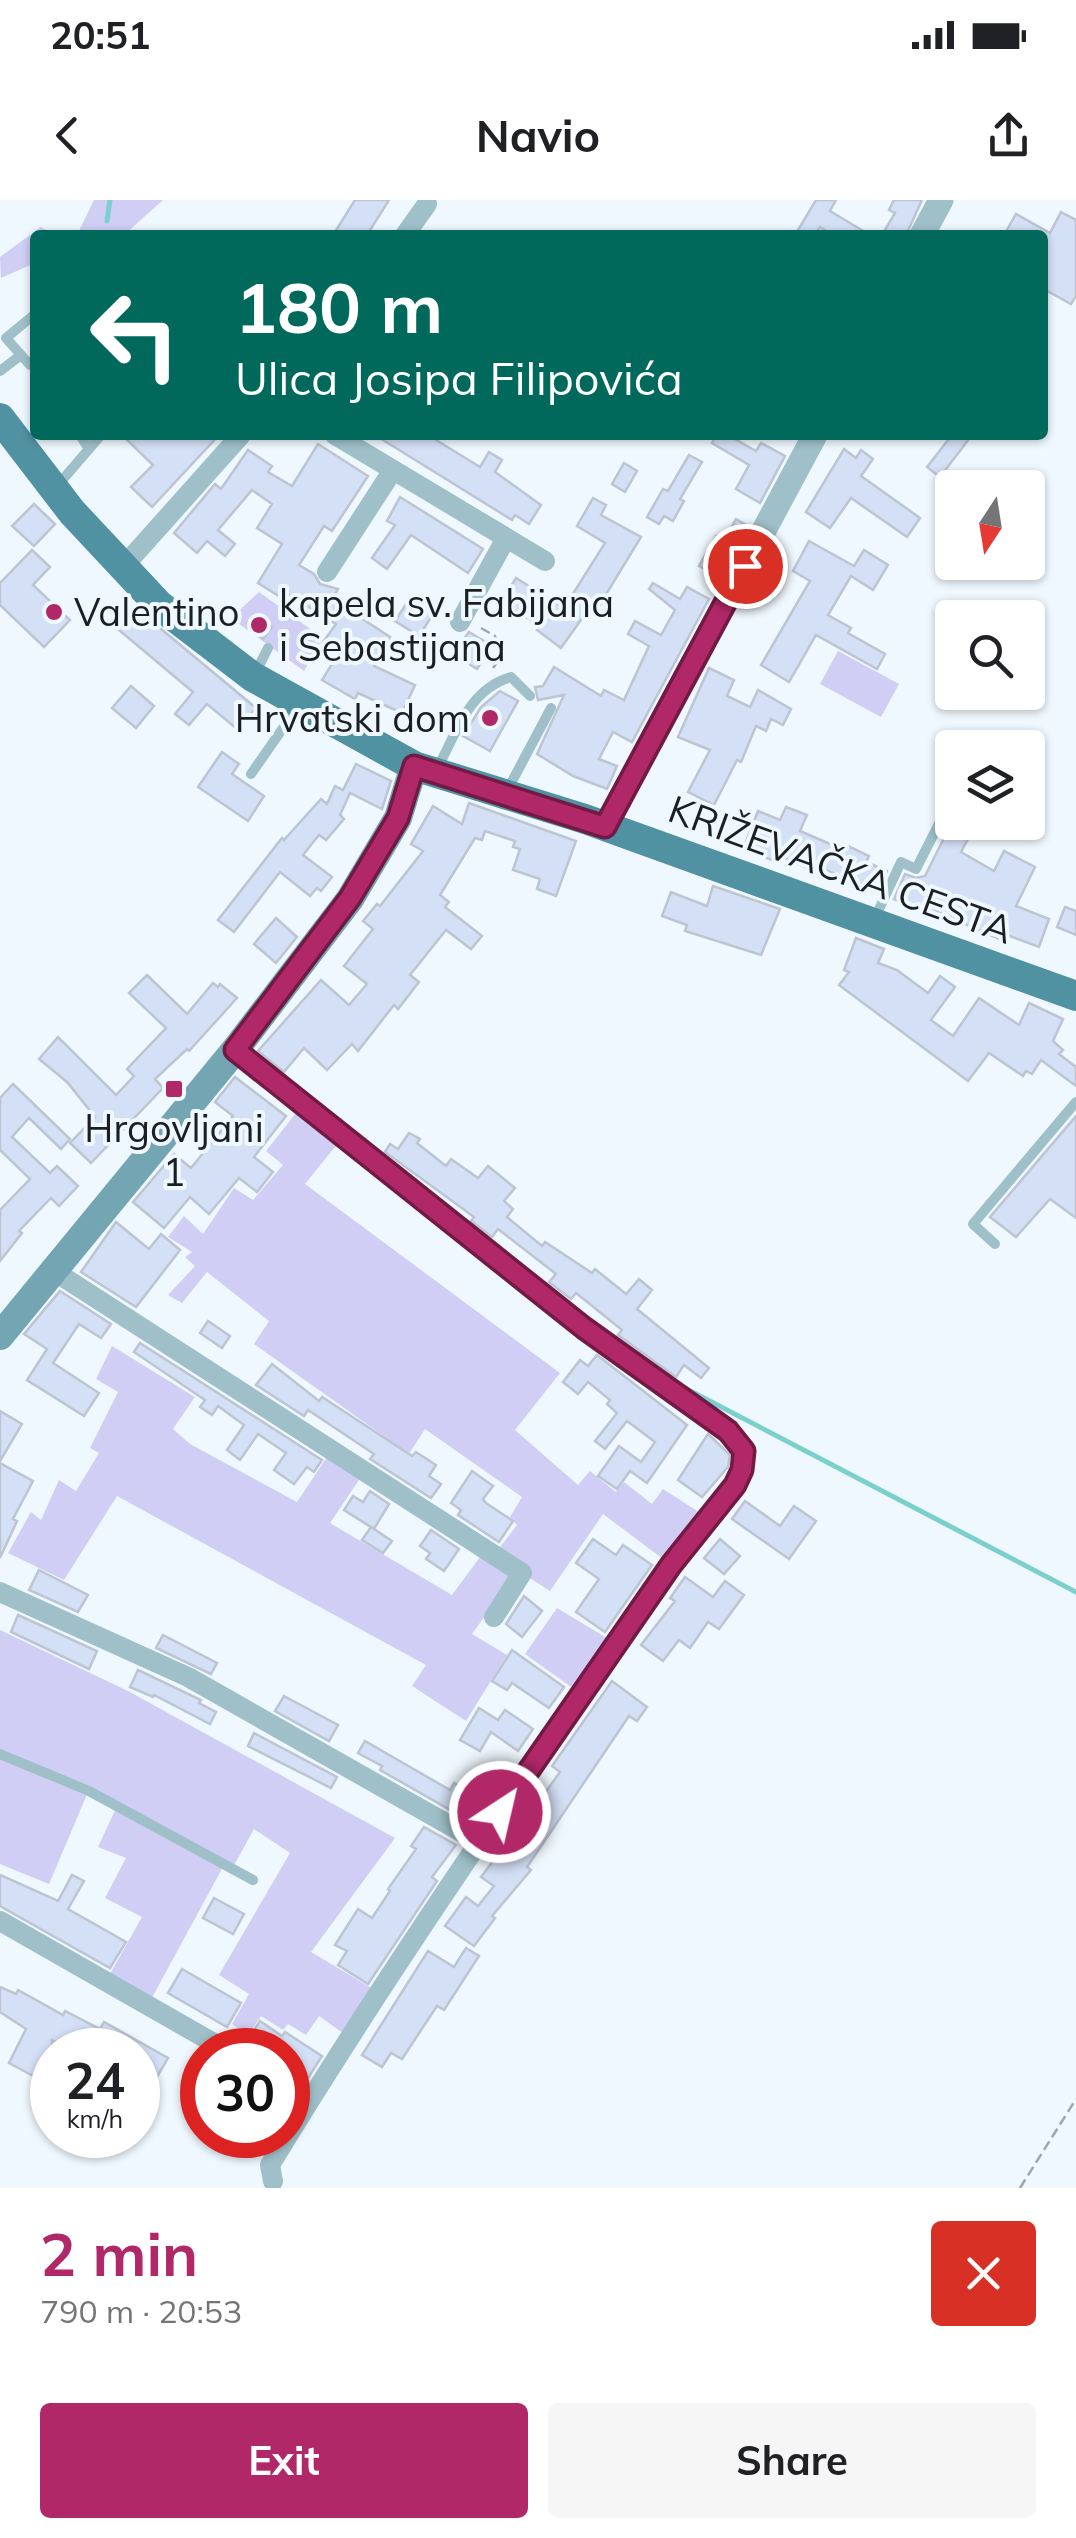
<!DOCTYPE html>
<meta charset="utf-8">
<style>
body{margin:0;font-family:Mulish,sans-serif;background:#f6f6f6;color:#202124;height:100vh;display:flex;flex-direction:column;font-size:38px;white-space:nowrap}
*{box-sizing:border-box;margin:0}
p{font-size:32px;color:#757577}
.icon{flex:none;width:55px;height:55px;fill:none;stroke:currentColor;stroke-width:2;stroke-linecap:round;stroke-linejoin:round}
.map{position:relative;height:1988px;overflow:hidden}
.sheet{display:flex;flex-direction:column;background:#fff;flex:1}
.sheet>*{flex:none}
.guide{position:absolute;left:30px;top:30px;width:1018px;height:210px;border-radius:10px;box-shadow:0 2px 8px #0004;background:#00695c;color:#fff;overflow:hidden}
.needle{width:65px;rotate:192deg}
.fabs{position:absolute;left:935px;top:270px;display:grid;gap:20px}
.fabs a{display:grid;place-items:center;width:110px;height:110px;border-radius:10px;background:#fff;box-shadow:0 2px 8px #0004;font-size:50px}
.speed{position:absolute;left:30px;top:1828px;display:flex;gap:20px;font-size:50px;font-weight:700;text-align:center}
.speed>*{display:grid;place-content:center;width:130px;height:130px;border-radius:50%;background:#fff;box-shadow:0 2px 8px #0004;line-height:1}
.speed small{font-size:25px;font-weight:400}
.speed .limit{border:15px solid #d22;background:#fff;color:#111}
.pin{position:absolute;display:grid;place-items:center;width:85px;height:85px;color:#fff;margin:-42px;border:5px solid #fff;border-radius:50%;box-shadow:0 2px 10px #0007}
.me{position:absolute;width:110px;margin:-55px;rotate:35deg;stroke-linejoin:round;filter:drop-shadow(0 0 8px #0008)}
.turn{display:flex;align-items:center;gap:35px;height:210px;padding:0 40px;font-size:45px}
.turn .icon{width:130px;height:130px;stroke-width:2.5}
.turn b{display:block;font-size:70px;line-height:85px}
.round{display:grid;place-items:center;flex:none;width:105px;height:105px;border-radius:10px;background:#f6f6f6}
.head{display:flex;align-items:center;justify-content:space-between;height:170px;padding:0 40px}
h1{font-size:60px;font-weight:700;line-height:75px;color:#b12869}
.button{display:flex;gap:20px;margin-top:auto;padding:20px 40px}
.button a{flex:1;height:115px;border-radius:10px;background:#b12869;color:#fff;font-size:40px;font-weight:700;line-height:115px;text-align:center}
.button a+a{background:#f6f6f6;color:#202124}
.status{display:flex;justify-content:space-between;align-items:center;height:70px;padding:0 50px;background:#fff;direction:ltr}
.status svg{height:28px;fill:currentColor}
header{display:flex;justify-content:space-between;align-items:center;height:130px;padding:0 40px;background:#fff;font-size:45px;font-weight:700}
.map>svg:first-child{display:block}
.green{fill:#d0cef5}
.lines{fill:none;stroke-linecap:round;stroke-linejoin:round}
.stream{stroke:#7bd0ce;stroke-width:5}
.building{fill:#d4e0f6;stroke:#bdc4d2;stroke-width:2.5}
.path{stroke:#9fa7ac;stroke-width:2.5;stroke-dasharray:10 5;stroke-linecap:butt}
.service{stroke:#9fc0c9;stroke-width:10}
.minor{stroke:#9fc0c9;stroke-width:20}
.tertiary{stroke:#9fc0c9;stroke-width:25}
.secondary{stroke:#73a5b2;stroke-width:28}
.primary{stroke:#5091a2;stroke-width:30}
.route-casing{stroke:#731a44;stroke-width:25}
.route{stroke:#b12869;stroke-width:18}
.poi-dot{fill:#b12869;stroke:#eff8fe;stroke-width:4}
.labels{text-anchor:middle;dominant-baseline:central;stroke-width:8;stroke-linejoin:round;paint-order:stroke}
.poi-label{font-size:38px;fill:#1a1f23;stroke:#eff8fe;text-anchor:start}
.street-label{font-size:38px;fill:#1a1f23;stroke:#eff8fe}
</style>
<div class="status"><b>20:51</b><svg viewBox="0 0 49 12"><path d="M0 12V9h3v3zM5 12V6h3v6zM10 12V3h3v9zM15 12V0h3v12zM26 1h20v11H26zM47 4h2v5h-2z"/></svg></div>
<header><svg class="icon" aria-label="back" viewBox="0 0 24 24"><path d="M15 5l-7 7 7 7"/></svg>Navio<svg class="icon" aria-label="share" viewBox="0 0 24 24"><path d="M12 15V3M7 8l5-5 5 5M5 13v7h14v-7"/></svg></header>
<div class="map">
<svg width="1076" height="1988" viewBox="0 0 1076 1988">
<rect width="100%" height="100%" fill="#eff8fe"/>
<g class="green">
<polygon points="94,0 163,0 124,35 77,35"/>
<polygon points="41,27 54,35 35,35 35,63 1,78 0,57"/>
<polygon points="259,392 323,438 304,471 231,418"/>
<polygon points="838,451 899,484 881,517 820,484"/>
<polygon points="303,904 343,937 305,984 560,1173 515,1230 578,1285 590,1271 616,1292 624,1282 652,1304 663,1289 708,1318 671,1365 603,1314 550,1391 494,1355 517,1325 510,1317 522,1297 425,1229 409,1254 254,1144 269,1121 207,1072 182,1103 168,1095 195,1066 185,1057 192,1052 168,1037 184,1016 203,1034 234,988 253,1000 283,965 266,951"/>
<polygon points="112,1146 195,1197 173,1229 190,1244 297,1302 327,1257 361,1277 330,1323 452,1395 483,1353 513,1377 472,1434 507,1455 466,1521 412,1486 426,1465 117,1296 64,1380 8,1353 31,1312 41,1320 59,1280 76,1291 99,1253 90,1248 118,1192 96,1179"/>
<polygon points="557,1408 617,1444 581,1494 525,1454"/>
<polygon points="0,1430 128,1491 395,1638 311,1752 380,1793 350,1838 319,1816 306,1835 288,1824 283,1830 261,1816 248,1835 232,1824 249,1794 219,1775 290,1653 254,1629 232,1669 224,1665 148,1805 106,1781 142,1717 105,1698 126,1658 98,1647 117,1606 88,1592 49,1684 0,1664"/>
</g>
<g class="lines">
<g class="stream">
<polyline points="107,21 110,0"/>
<polyline points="681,1186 1076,1392"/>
</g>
</g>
<g class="building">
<polygon points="355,0 389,0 367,35 333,35"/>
<polygon points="816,0 836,0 830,11 870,35 833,35 820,27 815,35 795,35"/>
<polygon points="894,0 922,0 906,35 882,35 895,13 889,10"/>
<polygon points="1061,12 1076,20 1076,96 1071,104 1042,88 1042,35 1004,35 1016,14 1050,33"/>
<polygon points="122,235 219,235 152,307 131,287 153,265"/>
<polygon points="375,235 428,235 480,267 489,252 502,260 495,272 541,305 529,324 515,315 512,320"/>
<polygon points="716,235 728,235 756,251 761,243 785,256 760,303 736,289 749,265 712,243"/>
<polygon points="952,235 972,235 940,277 927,267"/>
<polygon points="318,244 368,276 332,331 324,326 299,365 314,374 320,384 338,389 332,399 390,437 374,466 415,485 402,513 358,493 355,499 322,480 340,451 323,442 336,424 286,393 282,398 258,383 282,344 257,328 272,304 252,290 218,330 235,344 225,356 207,341 197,353 174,333 215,284 221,289 248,250 272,266 268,272 292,286"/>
<polygon points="844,249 856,258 861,250 873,259 861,276 920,318 907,337 851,298 830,328 806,312"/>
<polygon points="689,255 702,262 680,299 684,301 673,321 664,316 659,324 647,317 663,289 668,291"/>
<polygon points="624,263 637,271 625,292 612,284"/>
<polygon points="400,297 483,349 468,373 411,335 387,369 372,358 395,325 387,321"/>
<polygon points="593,298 606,305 601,315 641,337 599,406 593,403 561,448 537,430 540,426 501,402 516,378 564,408 605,343 577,326"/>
<polygon points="34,304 55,324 34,346 12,326"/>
<polygon points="736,319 748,326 720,377 699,366 716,336 724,341"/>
<polygon points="809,341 854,366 864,350 888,365 873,390 851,376 828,415 851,428 848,433 885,454 877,469 816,435 789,482 761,465 810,381 793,371"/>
<polygon points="32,350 50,367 33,385 70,420 44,447 0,405 0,383"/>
<polygon points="653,383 680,399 687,387 709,399 632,542 613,532 599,559 617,566 607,589 573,576 537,554 564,495 538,500 535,487 543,486 554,467 601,496 604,490 624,500 649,446 628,434 635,421 661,435 675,410 649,389"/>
<polygon points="410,398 434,413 419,436 395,421"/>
<polygon points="137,409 256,508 237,529 207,504 189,525 175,514 193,492 119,430"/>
<polygon points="254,415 272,427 263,439 247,423"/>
<polygon points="469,432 492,446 477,469 453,454"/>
<polygon points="709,468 734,480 727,496 750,507 758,490 791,509 783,525 771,519 766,531 756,526 741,562 737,560 714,605 688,592 710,550 678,537"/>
<polygon points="131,486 154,506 136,528 112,508"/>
<polygon points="500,491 518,501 490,551 463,536 481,507"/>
<polygon points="222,552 239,564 232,574 264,596 248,621 198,587"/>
<polygon points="356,564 391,581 382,609 350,593 340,615 344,619 326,640 319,635 303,655 332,677 321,691 317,688 310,696 280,672 234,732 218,720 282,638 284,640 321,599 327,604 335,586 343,590"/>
<polygon points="469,603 576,641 556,696 537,689 540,679 513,670 520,649 513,647 515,641 485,631 482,640 475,638 440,695 449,702 445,707 482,736 471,749 446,730 410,775 419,782 398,809 394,805 358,851 352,844 327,870 304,848 284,872 258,851 321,780 349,805 367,784 344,766 373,729 363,721 377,704 380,706 423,651 411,644 433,606 462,624"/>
<polygon points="786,607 807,615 800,631 844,650 846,645 869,656 866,662 887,671 878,691 823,669 821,674 780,656 777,662 743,649 758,611 780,620"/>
<polygon points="952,622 977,622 961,652 994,671 1004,651 1035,667 1016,706 1049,719 1039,747 1002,733 999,739 935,711 933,716 894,699 905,674 916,678 925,676"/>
<polygon points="713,686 780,709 761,755 685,731 687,725 662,716 671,692 707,706"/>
<polygon points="1065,707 1076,711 1076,735 1057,727"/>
<polygon points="276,718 297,737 276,763 254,744"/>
<polygon points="856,738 884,749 878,763 897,770 928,793 940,776 955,787 931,820 953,836 979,798 1019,825 1029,803 1063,819 1053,841 1063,850 1059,854 1076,867 1076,886 1041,860 1032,874 1026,871 1023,876 989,853 968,881 839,785 849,772 844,770"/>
<polygon points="147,775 187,814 213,783 218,787 220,784 237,798 189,851 187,849 155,879 163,888 91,963 70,943 95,917 67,882 39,859 58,837 116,895 134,876 127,869 166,828 129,793"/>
<polygon points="235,877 286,916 254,957 273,972 257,992 239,978 209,1014 190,997 164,1028 133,1002 174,954 191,968 233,916 215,902"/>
<polygon points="13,884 70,939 61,949 29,918 12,937 50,973 57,966 78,986 59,1006 51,998 19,1031 22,1033 0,1061 0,1010 30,979 0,950 0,898"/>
<polygon points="1076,916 1076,1018 1050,999 1016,1037 990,1017"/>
<polygon points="409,933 420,939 417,943 446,966 451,959 478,978 488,966 515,988 504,1001 513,1009 507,1017 542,1046 545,1042 592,1073 595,1069 626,1094 639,1079 652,1090 637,1109 709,1168 701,1178 684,1165 676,1177 618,1135 622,1130 576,1093 571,1099 549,1082 556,1074 498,1029 492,1037 471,1021 474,1017 385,952 390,944 398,949"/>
<polygon points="116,1022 149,1049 161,1034 180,1050 136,1107 81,1072"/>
<polygon points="60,1091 111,1124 101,1138 79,1124 53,1163 99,1193 84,1216 27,1180 47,1149 24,1134"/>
<polygon points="208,1121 230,1136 222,1148 200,1133"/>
<polygon points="140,1143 322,1260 314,1272 307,1267 294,1284 274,1270 286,1253 258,1234 240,1260 227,1250 244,1225 218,1206 212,1215 200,1207 205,1200 134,1152"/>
<polygon points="597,1155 687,1225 647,1283 630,1271 617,1289 598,1276 619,1246 641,1262 655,1242 627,1221 605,1249 595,1241 617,1213 607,1204 610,1200 588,1182 578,1194 563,1182 580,1160 588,1166"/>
<polygon points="272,1164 319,1201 322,1197 412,1256 416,1252 436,1265 429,1276 441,1284 431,1298 370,1259 374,1254 308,1210 304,1216 256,1185"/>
<polygon points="0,1211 22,1224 0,1261"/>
<polygon points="708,1234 730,1255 728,1267 702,1297 678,1280"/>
<polygon points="0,1263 33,1281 13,1319 17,1321 0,1358"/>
<polygon points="472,1271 493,1286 483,1299 486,1303 513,1321 499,1342 458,1315 461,1310 451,1303"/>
<polygon points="370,1291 389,1304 374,1329 344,1310 353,1296 363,1302"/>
<polygon points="745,1301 780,1326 794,1306 816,1321 789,1359 732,1319"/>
<polygon points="371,1327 392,1341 383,1353 362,1340"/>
<polygon points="431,1330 459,1349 444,1371 426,1359 430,1353 420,1346"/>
<polygon points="593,1339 616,1355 623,1345 652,1365 605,1432 576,1412 599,1379 576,1363"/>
<polygon points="720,1339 740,1356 724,1374 704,1358"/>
<polygon points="39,1370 88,1395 78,1412 29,1390"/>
<polygon points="685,1377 713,1397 725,1381 744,1395 719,1429 708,1422 690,1448 679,1440 663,1461 641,1445 675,1401 670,1398"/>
<polygon points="524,1396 542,1411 522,1437 506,1424"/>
<polygon points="18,1415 97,1451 89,1469 11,1432"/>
<polygon points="163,1435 217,1463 211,1474 156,1448"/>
<polygon points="512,1450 564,1487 549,1508 512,1483 507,1490 492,1481"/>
<polygon points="138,1470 201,1500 199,1503 216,1512 210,1524 154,1495 153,1497 130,1487"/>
<polygon points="612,1481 647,1507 637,1521 629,1516 527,1667 531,1670 492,1716 495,1718 474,1746 445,1726 466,1697 478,1706 494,1686 481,1677 512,1636 508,1633 529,1604 534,1608 560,1572 552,1566"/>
<polygon points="284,1496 338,1525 329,1541 275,1511"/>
<polygon points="479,1508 498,1520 505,1510 533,1529 518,1551 491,1532 480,1551 460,1540"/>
<polygon points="254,1533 337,1577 331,1588 248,1546"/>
<polygon points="365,1541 450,1590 454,1583 488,1604 475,1624 380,1570 382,1566 358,1553"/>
<polygon points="424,1627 456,1645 432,1677 437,1681 368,1784 338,1765 347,1751 335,1745 358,1709 372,1718 390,1691 388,1689 416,1649 411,1646"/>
<polygon points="0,1675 58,1701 72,1675 84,1681 68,1709 126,1742 110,1768 0,1706"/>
<polygon points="214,1698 244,1714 233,1734 203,1718"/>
<polygon points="466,1748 479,1756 444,1810 437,1806 402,1859 391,1853 382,1867 362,1855 428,1751 454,1767"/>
<polygon points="182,1769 241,1803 227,1827 168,1793"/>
<polygon points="0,1787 16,1794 18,1790 63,1815 65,1811 100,1829 104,1822 168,1858 154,1882 138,1873 138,1850 98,1850 82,1841 78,1850 71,1850 52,1840 52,1886 9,1863 26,1829 0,1812"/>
<polygon points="260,1821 282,1836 285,1832 322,1856 308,1878 288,1865 288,1850 259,1850 246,1842"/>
</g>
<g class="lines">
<g class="path">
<polyline points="481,428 495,436 501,457 493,468"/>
<polyline points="1020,1988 1076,1899"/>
</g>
<g class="service">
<polyline points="21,155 30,165 35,160"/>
<polyline points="0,171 21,155 6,138 35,114"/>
<polyline points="80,235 89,249"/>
<polyline points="58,285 101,235"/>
<polyline points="254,476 268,448"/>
<polyline points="979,548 983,540"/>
<path d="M438,567C457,532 469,489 511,477L530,496"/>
<polyline points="251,574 297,508"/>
<polyline points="508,589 551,508"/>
<polyline points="875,718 901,662 916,669 952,598"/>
<polyline points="995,1044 973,1024 1076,902"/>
<polyline points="0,1554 89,1591 253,1680"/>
</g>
<g class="minor">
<polyline points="405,35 427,4"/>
<polyline points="335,235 545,361"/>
<polyline points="123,367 241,235"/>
<polyline points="327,372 393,270"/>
<polyline points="460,422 506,338"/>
<path d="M235,850L584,1128L728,1231L744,1251L742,1270L735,1285C666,1370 605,1461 542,1551C448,1686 356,1824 270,1965L273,1981"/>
<polyline points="54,1071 522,1373 494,1417"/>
<polyline points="0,1392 188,1477 479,1642"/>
<polyline points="0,1721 226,1850"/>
<polyline points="288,1885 311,1898"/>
</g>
<g class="tertiary">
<polyline points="922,35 941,0"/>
<polyline points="605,627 815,235"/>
</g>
<polyline class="secondary" points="0,1136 235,850 350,699 398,618 414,566"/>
<polyline class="primary" points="0,218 72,312 159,405 253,477 414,566 585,619 1076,796"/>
</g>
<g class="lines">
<defs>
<polyline id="route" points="500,1612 671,1365 735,1285 742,1270 744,1251 728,1231 584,1128 235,850 350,698 398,618 414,566 605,627 745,366"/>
</defs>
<use href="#route" class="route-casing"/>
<use href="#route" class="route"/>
</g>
<g class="poi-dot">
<circle cx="54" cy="412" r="10"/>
<circle cx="259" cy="425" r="10"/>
<circle cx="490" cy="518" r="10"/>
<rect x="164" y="879" width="20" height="20" rx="5"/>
</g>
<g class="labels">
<g class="poi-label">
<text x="279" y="403">kapela sv. Fabijana<tspan x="279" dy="44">i Sebastijana</tspan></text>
<text x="74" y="412">Valentino</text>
<text x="470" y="518" text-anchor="end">Hrvatski dom</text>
<text x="174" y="928" text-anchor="middle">Hrgovljani<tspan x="174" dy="44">1</tspan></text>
</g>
<g class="street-label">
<text transform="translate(841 669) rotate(20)">KRIŽEVAČKA CESTA</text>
</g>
</g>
</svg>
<div class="fabs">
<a><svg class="needle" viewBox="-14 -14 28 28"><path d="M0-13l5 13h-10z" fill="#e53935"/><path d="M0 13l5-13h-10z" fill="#757577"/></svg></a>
<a><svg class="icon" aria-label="search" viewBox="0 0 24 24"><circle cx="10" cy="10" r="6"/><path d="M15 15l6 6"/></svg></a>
<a><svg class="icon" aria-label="layers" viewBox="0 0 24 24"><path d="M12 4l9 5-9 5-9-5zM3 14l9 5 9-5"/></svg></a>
</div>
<div class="speed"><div>24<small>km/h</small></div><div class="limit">30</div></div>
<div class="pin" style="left:745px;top:366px;background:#d93025"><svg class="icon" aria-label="arrive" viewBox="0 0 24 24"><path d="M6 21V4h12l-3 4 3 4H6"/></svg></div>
<svg class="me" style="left:500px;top:1612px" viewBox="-20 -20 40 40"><circle r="17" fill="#b12869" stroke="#fff" stroke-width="3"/><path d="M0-11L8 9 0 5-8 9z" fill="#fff"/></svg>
<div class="guide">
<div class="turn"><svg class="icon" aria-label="left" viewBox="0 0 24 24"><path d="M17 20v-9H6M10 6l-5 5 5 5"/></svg><div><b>180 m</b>Ulica Josipa Filipovića</div></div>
</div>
</div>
<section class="sheet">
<div class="head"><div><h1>2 min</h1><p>790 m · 20:53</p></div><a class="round" style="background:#d93025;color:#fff"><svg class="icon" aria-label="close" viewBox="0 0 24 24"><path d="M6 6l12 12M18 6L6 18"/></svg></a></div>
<div class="button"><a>Exit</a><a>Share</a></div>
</section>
